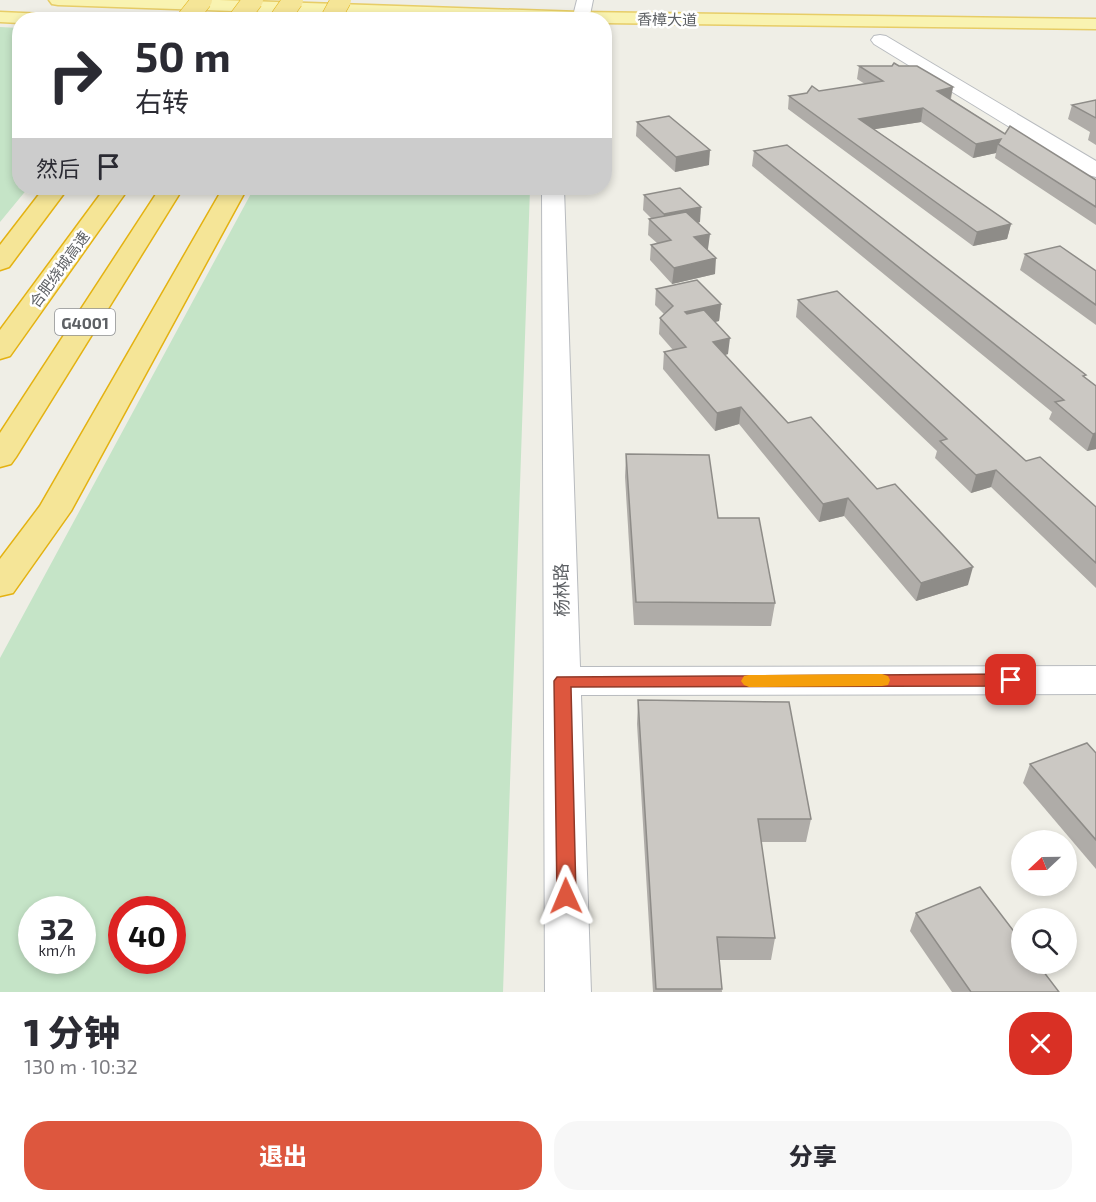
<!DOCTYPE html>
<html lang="zh">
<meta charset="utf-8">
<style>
body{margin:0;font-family:"Exo 2","Noto Sans SC",sans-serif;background:#f7f7f7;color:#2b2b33;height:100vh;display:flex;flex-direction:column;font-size:22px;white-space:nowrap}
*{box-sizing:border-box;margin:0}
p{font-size:20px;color:#7c7c81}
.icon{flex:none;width:33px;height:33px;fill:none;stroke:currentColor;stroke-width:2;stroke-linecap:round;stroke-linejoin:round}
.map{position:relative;height:992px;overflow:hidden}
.side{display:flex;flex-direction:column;background:#fff;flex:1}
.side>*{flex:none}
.guide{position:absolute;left:12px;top:12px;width:600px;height:183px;border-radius:24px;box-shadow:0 3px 9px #0003;background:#fff;color:#2b2b33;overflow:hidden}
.needle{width:39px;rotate:248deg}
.controls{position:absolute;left:1011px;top:830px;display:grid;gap:12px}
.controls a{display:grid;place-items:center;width:66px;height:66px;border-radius:50%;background:#fff;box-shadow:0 3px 9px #0003;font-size:30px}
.speed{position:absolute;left:18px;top:896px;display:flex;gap:12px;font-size:30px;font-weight:700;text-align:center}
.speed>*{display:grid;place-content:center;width:78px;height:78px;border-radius:50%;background:#fff;box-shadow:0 3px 9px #0003;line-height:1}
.speed small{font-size:15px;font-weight:400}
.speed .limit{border:9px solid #d22;background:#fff;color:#111}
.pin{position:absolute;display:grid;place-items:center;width:51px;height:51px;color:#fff;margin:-26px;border-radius:12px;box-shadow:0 3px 9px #0006}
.me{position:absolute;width:66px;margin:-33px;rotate:359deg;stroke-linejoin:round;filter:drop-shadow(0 0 4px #0008)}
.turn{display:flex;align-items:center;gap:21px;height:126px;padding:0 24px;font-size:27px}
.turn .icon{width:78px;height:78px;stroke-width:2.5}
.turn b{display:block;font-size:42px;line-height:51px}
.then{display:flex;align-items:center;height:57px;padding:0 24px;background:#0003;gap:12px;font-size:22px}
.round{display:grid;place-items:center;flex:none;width:63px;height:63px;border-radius:24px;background:#f7f7f7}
.summary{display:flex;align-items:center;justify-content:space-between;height:102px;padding:0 24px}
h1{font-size:36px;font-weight:800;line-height:45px}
.primary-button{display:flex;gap:12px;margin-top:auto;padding:12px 24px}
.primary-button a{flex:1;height:69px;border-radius:24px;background:#dd573e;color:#fff;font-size:24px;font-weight:800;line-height:69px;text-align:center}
.primary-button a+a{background:#f7f7f7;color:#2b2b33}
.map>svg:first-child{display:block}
.green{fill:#c5e4c7;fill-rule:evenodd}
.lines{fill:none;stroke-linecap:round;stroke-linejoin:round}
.minor-casing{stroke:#b8bbbf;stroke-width:2}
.major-casing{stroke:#e7cd67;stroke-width:3}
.highway-casing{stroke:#e4b211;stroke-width:3}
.minor{fill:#fff;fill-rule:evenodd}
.major{fill:#f9f3b1;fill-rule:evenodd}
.highway{fill:#f5e597;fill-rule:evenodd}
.highway-bridge-casing{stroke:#e4b211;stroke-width:21;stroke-linecap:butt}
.highway-bridge{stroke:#f5e597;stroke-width:20}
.wall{fill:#afaca8}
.shaded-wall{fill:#8e8c88}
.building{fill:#cbc8c3;stroke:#8e8c88;stroke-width:1.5}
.route{fill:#dd573e;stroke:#903928;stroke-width:1.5}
.slow{fill:#f59e0b}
.labels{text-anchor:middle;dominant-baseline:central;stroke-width:5;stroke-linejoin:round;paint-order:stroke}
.far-street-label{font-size:15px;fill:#5e6165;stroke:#fff}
.shield{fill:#fff;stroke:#8e9093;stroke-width:1.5}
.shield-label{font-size:16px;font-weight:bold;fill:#5e6165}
.street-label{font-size:18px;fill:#5e6165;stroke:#fff}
</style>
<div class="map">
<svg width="1096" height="992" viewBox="0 0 1096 992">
<rect width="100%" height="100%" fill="#efeee6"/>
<g class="green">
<polygon points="0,27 19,28 20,188 28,188 0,222"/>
<path d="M254,188H530L503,992H0V658ZM32,909H82V960H32ZM122,909H172V960H122Z"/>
</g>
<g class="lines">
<defs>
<g id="minor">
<polygon points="577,0 593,0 589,20 572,20"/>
<polygon points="880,35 886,36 1096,161 1096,177 1088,175 874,44 871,40 874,36"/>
<polygon points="542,188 564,188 580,667 1096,666 1096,694 581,695 591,992 545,992"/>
</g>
<g id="major">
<polygon points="49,0 219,0 580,12 1096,19 1096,29 604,23 604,20 493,20 58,5 52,4"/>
<polygon points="0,12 69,15 78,20 20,20 20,23 0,22"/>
</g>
<g id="highway">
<polygon points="44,188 68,188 9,267 0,270 0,245"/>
<polygon points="105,188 129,188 10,356 0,359 0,330"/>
<polygon points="160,188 183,188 16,457 11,464 0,467 0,433"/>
<polygon points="223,188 247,188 71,511 13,593 0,596 0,559 40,506"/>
</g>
</defs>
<use href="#minor" class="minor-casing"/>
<use href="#major" class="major-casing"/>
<use href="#highway" class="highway-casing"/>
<use href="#minor" class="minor"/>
<use href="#major" class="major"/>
<use href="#highway" class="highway"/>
<defs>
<g id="highway-bridge">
<polyline points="186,20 202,0"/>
<polyline points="238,20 253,0"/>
<polyline points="279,20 293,0"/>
<polyline points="330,20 341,0"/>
</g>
</defs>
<use href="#highway-bridge" class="highway-bridge-casing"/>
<use href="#highway-bridge" class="highway-bridge"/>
</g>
<g class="wall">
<polygon points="859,66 899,66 953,87 951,99 1005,134 1096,180 1096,225 995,158 996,153 973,158 921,122 874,129 1011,224 1007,239 973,246 788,109 789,96 865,84 857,79"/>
<polygon points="1096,100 1096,145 1088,140 1090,132 1068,119 1072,105"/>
<polygon points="637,122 709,165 675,172 636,136"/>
<polygon points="754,151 1085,377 1096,386 1096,449 1087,451 1049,419 1052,412 752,166"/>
<polygon points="644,195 700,222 698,223 708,249 707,249 715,274 672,284 650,260 651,245 657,243 648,235 649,219 652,219 643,210"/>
<polygon points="1025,254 1096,271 1096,325 1020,270"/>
<polygon points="656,289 721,304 719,321 715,322 728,354 725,355 788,423 877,489 968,585 916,601 844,516 819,522 739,424 715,431 663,369 664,352 673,350 659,334 660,318 664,314 655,305"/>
<polygon points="798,300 1026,461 1096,507 1096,588 991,487 971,493 935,458 937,451 796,317"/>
<polygon points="626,454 718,518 775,603 771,626 634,625 625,477"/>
<polygon points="638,700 811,819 806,842 761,842 775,938 771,960 719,960 722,992 653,992 637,724"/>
<polygon points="1096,753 1096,869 1023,783 1030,764"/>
<polygon points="916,913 1059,992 952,992 910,931"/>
</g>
<g class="shaded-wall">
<polygon points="953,87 950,100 937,91"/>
<polygon points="923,108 921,122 857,132 859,119"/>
<polygon points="1001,139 998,144 996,153 973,158 976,144"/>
<polygon points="710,150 709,165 675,172 676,157"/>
<polygon points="701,207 700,222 663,230 664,214"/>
<polygon points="1011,224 1007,239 973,246 977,232"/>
<polygon points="710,234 708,249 693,252 694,237"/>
<polygon points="716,258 715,274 672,284 674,268"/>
<polygon points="721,304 719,321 684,329 685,312"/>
<polygon points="730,338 728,354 711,359 713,342"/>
<polygon points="741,407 739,424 715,431 717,413"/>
<polygon points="1096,433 1096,449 1087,451 1093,434"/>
<polygon points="996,470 991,487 971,493 976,475"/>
<polygon points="848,498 844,516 819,522 823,504"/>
<polygon points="973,567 968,585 916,601 921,583"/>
</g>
<g class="building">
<polygon points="894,63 899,66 917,66 953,87 937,91 1005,134 1010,126 1096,180 1096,207 998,144 1001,139 976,144 923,108 859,119 1011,224 977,232 789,96 807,93 812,86 819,91 883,81 859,66 892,66"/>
<polygon points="1096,100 1096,118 1072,105"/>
<polygon points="669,116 710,150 676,157 637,122"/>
<polygon points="787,145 1086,375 1083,376 1096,386 1096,433 1093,434 1055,402 1064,400 754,151"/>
<polygon points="680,188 701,207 664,214 644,195"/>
<polygon points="686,212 710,234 694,237 716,258 674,268 651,245 671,240 649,219"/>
<polygon points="1060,246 1096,271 1096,305 1025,254"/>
<polygon points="697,280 721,304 685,312 687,314 704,310 730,338 713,342 788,423 811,417 877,489 895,484 973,567 921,583 848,498 823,504 741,407 717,413 664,352 686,347 660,318 673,306 656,289"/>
<polygon points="837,291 1026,461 1040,457 1096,507 1096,563 996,470 976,475 940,441 947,439 798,300"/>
<polygon points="626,454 709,455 718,518 759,518 775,603 636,602"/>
<polygon points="638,700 789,702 811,819 758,819 775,938 717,937 722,989 656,989"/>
<polygon points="1087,743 1096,753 1096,840 1030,764"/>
<polygon points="980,887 1022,942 1022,963 1037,963 1059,992 971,992 916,913"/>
</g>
<polygon class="route" points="1011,674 1016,676 1019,680 1016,684 1011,686 571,687 576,896 573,902 566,905 560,902 557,896 554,681 557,677"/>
<polygon class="slow" points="882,674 888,676 890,680 888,685 882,686 749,687 744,685 741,681 744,676 749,675"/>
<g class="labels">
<g class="far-street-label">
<text transform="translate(667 19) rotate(1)">香樟大道</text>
<text transform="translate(59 269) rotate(-54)">合肥绕城高速</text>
</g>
<rect class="shield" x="55" y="309" width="60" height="26" rx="4.5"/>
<g class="shield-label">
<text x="85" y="322">G4001</text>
</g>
<g class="street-label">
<text transform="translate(561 590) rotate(-91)">杨林路</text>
</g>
</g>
</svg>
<div class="controls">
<a><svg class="needle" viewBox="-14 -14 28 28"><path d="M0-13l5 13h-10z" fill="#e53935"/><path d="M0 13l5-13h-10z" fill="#7c7c81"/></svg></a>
<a><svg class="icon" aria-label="search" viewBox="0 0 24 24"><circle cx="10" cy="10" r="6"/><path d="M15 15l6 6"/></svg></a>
</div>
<div class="speed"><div>32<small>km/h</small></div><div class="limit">40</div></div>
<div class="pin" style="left:1011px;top:680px;background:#d93025"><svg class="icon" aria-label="arrive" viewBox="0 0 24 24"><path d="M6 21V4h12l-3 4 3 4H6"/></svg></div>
<svg class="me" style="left:566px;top:896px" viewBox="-20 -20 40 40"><path d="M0-17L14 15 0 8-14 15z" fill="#dd573e" stroke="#fff" stroke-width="4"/></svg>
<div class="guide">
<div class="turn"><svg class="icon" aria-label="right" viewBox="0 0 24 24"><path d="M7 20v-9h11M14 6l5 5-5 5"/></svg><div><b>50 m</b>右转</div></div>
<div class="then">然后<svg class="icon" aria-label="arrive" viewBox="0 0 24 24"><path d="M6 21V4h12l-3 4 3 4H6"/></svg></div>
</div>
</div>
<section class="side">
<div class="summary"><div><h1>1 分钟</h1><p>130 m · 10:32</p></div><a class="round" style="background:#d93025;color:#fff"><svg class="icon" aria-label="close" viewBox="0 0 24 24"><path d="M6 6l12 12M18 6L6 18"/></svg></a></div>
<div class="primary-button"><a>退出</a><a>分享</a></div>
</section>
